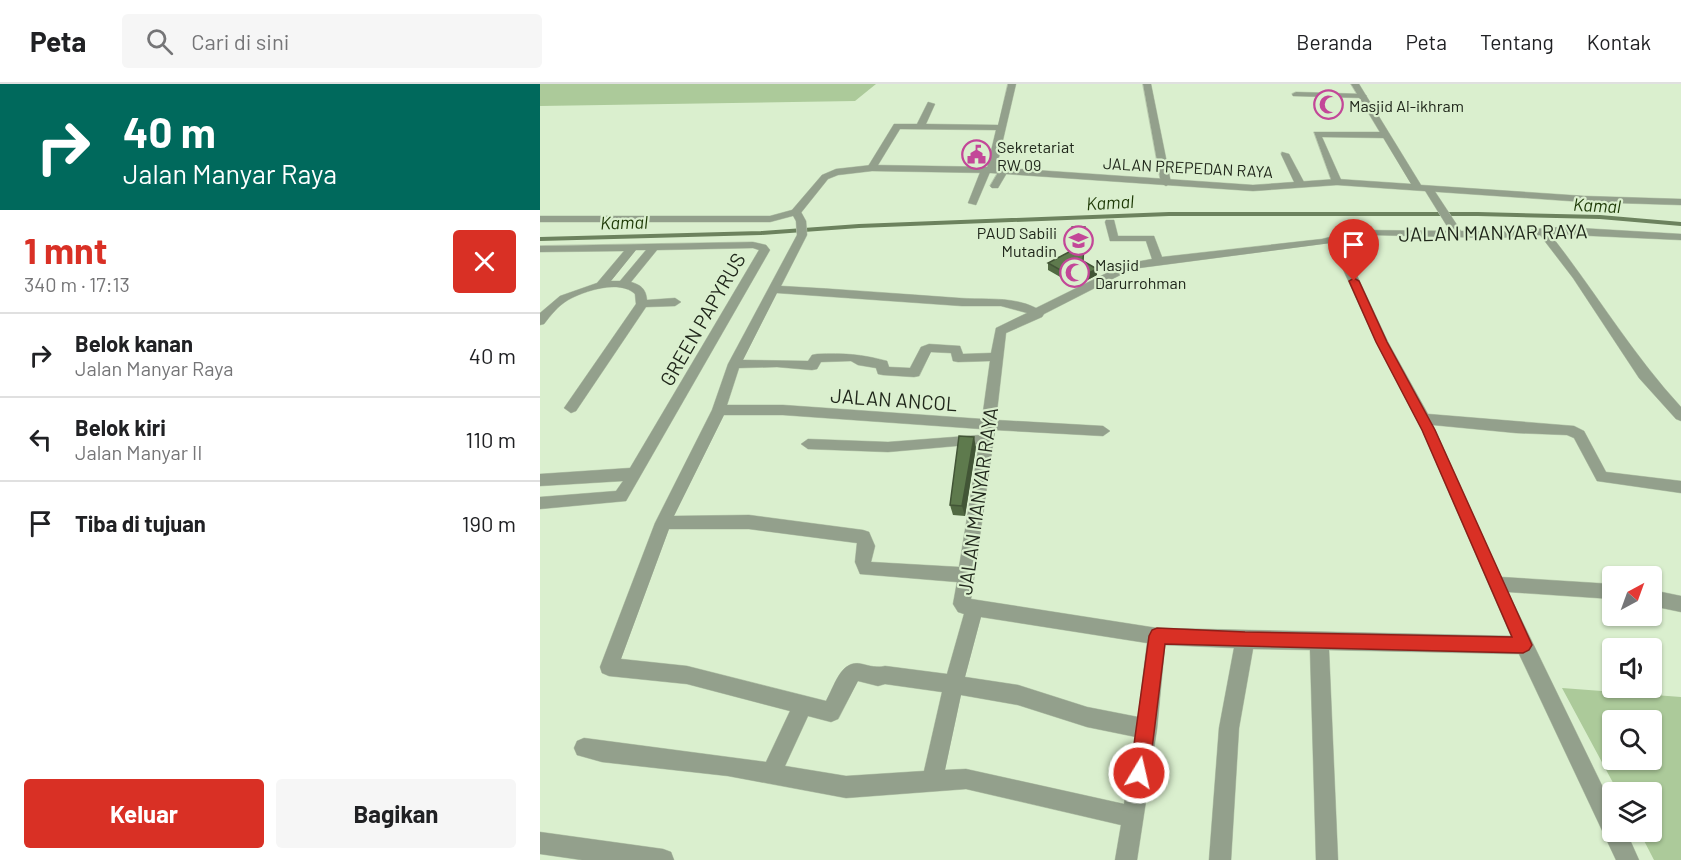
<!DOCTYPE html>
<html lang="id">
<meta charset="utf-8">
<style>
body{margin:0;font-family:Barlow,sans-serif;background:#f6f6f6;color:#202124;height:100vh;display:flex;flex-direction:column;font-size:22px;white-space:nowrap}
*{box-sizing:border-box;margin:0}
p{font-size:20px;color:#757577}
.icon{flex:none;width:33px;height:33px;fill:none;stroke:currentColor;stroke-width:2;stroke-linecap:round;stroke-linejoin:round}
.map{position:relative;flex:1;overflow:hidden}
.sheet{display:flex;flex-direction:column;background:#fff;width:540px}
.sheet>*{flex:none}
.banner{background:#00695c;color:#fff;overflow:hidden}
.needle{width:39px;rotate:41deg}
.fabs{position:absolute;left:1062px;top:482px;display:grid;gap:12px}
.fabs a{display:grid;place-items:center;width:60px;height:60px;border-radius:6px;background:#fff;box-shadow:0 2px 4px #0004;font-size:30px}
.pin{position:absolute;display:grid;place-items:center;width:51px;height:51px;color:#fff;margin:-62px -26px;border-radius:50% 50% 50% 0;rotate:-45deg;box-shadow:0 0 6px #0007}
.pin .icon{rotate:45deg}
.me{position:absolute;width:66px;margin:-33px;rotate:9deg;stroke-linejoin:round;filter:drop-shadow(0 0 4px #0008)}
.turn{display:flex;align-items:center;gap:21px;height:126px;padding:0 24px;font-size:27px}
.turn .icon{width:78px;height:78px;stroke-width:2.5}
.turn b{display:block;font-size:42px;line-height:51px}
.round{display:grid;place-items:center;flex:none;width:63px;height:63px;border-radius:6px;background:#f6f6f6}
.overview{display:flex;align-items:center;justify-content:space-between;height:102px;padding:0 24px}
h1{font-size:36px;font-weight:700;line-height:45px;color:#d93025}
.primary-button{display:flex;gap:12px;margin-top:auto;padding:12px 24px}
.primary-button a{flex:1;height:69px;border-radius:6px;background:#d93025;color:#fff;font-size:24px;font-weight:700;line-height:69px;text-align:center}
.primary-button a+a{background:#f6f6f6;color:#202124}
ul{padding:0;list-style:none}
li{display:flex;align-items:center;gap:18px;height:84px;padding:0 24px;border-top:2px solid #e0e0e0}
li div{flex:1}
li b{display:block;font-size:22px}
li em{font-style:normal}
header{display:flex;align-items:center;gap:36px;box-sizing:border-box;height:84px;padding:0 30px;background:#fff;border-bottom:2px solid #e0e0e0}
header strong{font-size:28px}
nav{display:flex;gap:33px;margin-inline-start:auto;font-size:21px}
.search{width:420px;height:54px;background:#f6f6f6;display:flex;align-items:center;gap:15px;box-sizing:border-box;padding:0 21px;border-radius:6px;color:#757577;font-size:22px}
main{display:flex;flex:1;min-height:0}
.map>svg:first-child{display:block}
.green{fill:#acca9a;fill-rule:evenodd}
.lines{fill:none;stroke-linecap:round;stroke-linejoin:round}
.stream{stroke:#6c825e;stroke-width:4}
.minor-casing{stroke:#b9cbae;stroke-width:1}
.tertiary-casing{stroke:#b9cbae;stroke-width:1}
.minor{fill:#93a08c;fill-rule:evenodd}
.tertiary{fill:#93a08c;fill-rule:evenodd}
.wall{fill:#516942}
.shaded-wall{fill:#425536}
.building{fill:#5e7a4d;stroke:#425536;stroke-width:1.5}
.route{fill:#d93025;stroke:#8d1f18;stroke-width:1.5}
.labels{text-anchor:middle;dominant-baseline:central;stroke-width:4.5;stroke-linejoin:round;paint-order:stroke}
.far-poi-label{font-size:16px;fill:#20271b;stroke:#daefce;text-anchor:start}
.far-street-label{font-size:16px;fill:#20271b;stroke:#daefce}
.far-water-label{font-size:18px;font-style:italic;fill:#1d3905;stroke:#daefce}
.street-label{font-size:20px;fill:#20271b;stroke:#daefce}
</style>
<header>
<strong>Peta</strong>
<div class="search"><svg class="icon" aria-label="search" viewBox="0 0 24 24"><circle cx="10" cy="10" r="6"/><path d="M15 15l6 6"/></svg>Cari di sini</div>
<nav><a>Beranda</a><a>Peta</a><a>Tentang</a><a>Kontak</a></nav>
</header>
<main>
<section class="sheet">
<div class="banner">
<div class="turn"><svg class="icon" aria-label="right" viewBox="0 0 24 24"><path d="M7 20v-9h11M14 6l5 5-5 5"/></svg><div><b>40 m</b>Jalan Manyar Raya</div></div>
</div>
<div class="overview"><div><h1>1 mnt</h1><p>340 m · 17:13</p></div><a class="round" style="background:#d93025;color:#fff"><svg class="icon" aria-label="close" viewBox="0 0 24 24"><path d="M6 6l12 12M18 6L6 18"/></svg></a></div>
<ul>
<li><svg class="icon" aria-label="right" viewBox="0 0 24 24"><path d="M7 20v-9h11M14 6l5 5-5 5"/></svg><div><b>Belok kanan</b><p>Jalan Manyar Raya</p></div><em>40 m</em></li>
<li><svg class="icon" aria-label="left" viewBox="0 0 24 24"><path d="M17 20v-9H6M10 6l-5 5 5 5"/></svg><div><b>Belok kiri</b><p>Jalan Manyar II</p></div><em>110 m</em></li>
<li><svg class="icon" aria-label="arrive" viewBox="0 0 24 24"><path d="M6 21V4h12l-3 4 3 4H6"/></svg><div><b>Tiba di tujuan</b></div><em>190 m</em></li>
</ul>
<div class="primary-button"><a>Keluar</a><a>Bagikan</a></div>
</section>
<div class="map">
<svg width="1141" height="776" viewBox="0 0 1141 776">
<rect width="100%" height="100%" fill="#daefce"/>
<g class="green">
<polygon points="0,0 336,0 315,17 0,22"/>
<path d="M1022,604L1141,613V776H1114L1099,747H1112V708H1078ZM1072,636H1112V675H1072Z"/>
</g>
<g class="lines">
<polyline class="stream" points="0,155 221,149 319,142 629,130 938,130 1060,133 1141,140"/>
<defs>
<g id="minor">
<polygon points="468,0 476,0 456,86 450,88 436,121 428,119 441,86 447,84 456,46 360,45 335,86 327,84 354,40 377,40 388,18 395,20 386,40 458,41"/>
<polygon points="603,0 611,0 631,99 626,102 621,99"/>
<polygon points="756,8 823,10 827,12 823,14 753,12 752,10"/>
<polygon points="774,48 845,48 849,51 845,54 782,53 802,98 797,101 792,98"/>
<polygon points="742,68 749,70 765,100 763,102 755,100 741,70"/>
<polygon points="460,85 468,87 458,104 452,104 450,102"/>
<path d="M889,102L892,103L921,147L957,148L1022,143L1141,150V156L1010,150C1055,207 1092,270 1141,323V337L1136,335L1099,294L1033,194L1000,151L957,154L831,151L801,157L848,258L888,330L1034,342L1044,347L1066,388L1141,397V409L1057,397L1034,354L1027,351L976,349L893,341L961,493L1072,500V515L968,508L1072,722V747H1086L1099,776H1076L979,570L789,566L798,776H776L770,566L713,565L699,644L691,776H669L679,644L694,564L625,561L617,645L597,776H575L581,741L426,705L306,714L188,692L62,678L37,671L34,664L37,657L44,654L226,678L250,627L147,600L69,592L62,589L60,583L115,439L172,326L188,280L257,151L256,137L251,128L252,126L261,128L266,137L267,151L241,202C300,205 360,210 419,214C446,216 472,212 496,224L585,180L612,175L606,157H570L565,138L566,136H574L578,152H614L622,173L782,155L818,146L910,147L884,105ZM791,159L836,258L882,346L971,552L617,544L431,515L455,346L563,352L570,347L563,342L456,336L466,249L502,233L504,230L592,185ZM237,209L422,222H461L487,229L456,244L451,269L423,270L420,262L389,260L381,263L370,284L349,283L347,277C321,270 304,269 277,270L272,271L268,277L203,276ZM391,268L411,269L413,277L418,278L450,277L442,335L243,321H187L199,284L237,283L272,286L277,285L281,278L311,277L318,281L336,284L338,290L343,291L374,293L379,292ZM184,331H243L441,345L440,351L348,358L268,355L261,360L268,365L348,368L439,360L419,483L331,478L335,462L329,448L323,446L209,431L134,432ZM129,445H209L317,459L315,478L320,490L417,498L413,520L418,528L424,530L407,590L345,582C337,584 330,582 322,580C301,575 295,601 286,617L147,582L81,575ZM441,533L607,559L598,633L547,623L478,601L425,593ZM318,597L338,602L345,600L402,608L384,687L306,692L245,682L268,632L291,638L298,635ZM421,611L478,621L547,643L596,653L584,720L426,685L405,686Z"/>
<path d="M213,158L226,161L230,166L86,417L0,425V413L76,407L83,397L0,402V390L90,384L219,166L213,164L117,166L91,198C101,201 106,205 107,216L135,214L141,218L135,222L106,223L36,327L31,329L24,324L96,220L95,210C80,195 44,207 28,216C18,222 11,231 4,240L0,241V229L20,212L57,199L84,167L0,168V162ZM96,166H106L80,197H71Z"/>
<polygon points="1112,506 1141,512 1141,528 1112,522"/>
<polygon points="0,748 123,765 131,768 134,776 42,776 0,770"/>
</g>
<polygon id="tertiary" points="811,0 819,0 881,101 1044,112 1141,115 1141,121 1044,118 797,101 713,107 451,89 332,87 298,91 288,95 260,130 230,138 0,138 0,132 230,132 252,126 282,91 296,85 332,81 451,83 713,101 797,95 871,100"/>
</defs>
<use href="#minor" class="minor-casing"/>
<use href="#tertiary" class="tertiary-casing"/>
<use href="#minor" class="minor"/>
<use href="#tertiary" class="tertiary"/>
</g>
<g class="wall">
<polygon points="546,149 543,177 557,191 536,202 508,186 508,179 529,168"/>
<polygon points="436,363 425,432 413,431 410,421"/>
</g>
<g class="shaded-wall">
<polygon points="557,185 557,191 536,202 536,195"/>
<polygon points="434,353 436,363 425,432 422,422"/>
</g>
<g class="building">
<polygon points="532,143 545,143 543,177 557,185 536,195 508,179 529,168"/>
<polygon points="419,352 434,353 422,422 410,421"/>
</g>
<polygon class="route" points="814,194 819,197 847,258 895,346 992,561 989,566 983,569 625,560 609,689 606,696 599,699 593,696 590,689 609,552 612,546 617,544 705,548 972,553 882,346 836,258 809,197"/>
<defs>
<symbol id="mosque-ring" viewBox="-11 -11 22 22"><circle r="9.5" fill="#daefce" stroke="#c34798" stroke-width="1.5"/><path d="M3.5-4.9A6 6 0 1 0 3.5 4.9A5 5 0 1 1 3.5-4.9Z" fill="#c34798"/></symbol>
<symbol id="civic-ring" viewBox="-11 -11 22 22"><circle r="9.5" fill="#daefce" stroke="#c34798" stroke-width="1.5"/><path d="M-.6-6.5H3V-4.5H.6V-3L4-1V1h2V6H-6V1h2V-1L-.6-3ZM-1.2 2.5V6h2.4V2.5Z" fill="#c34798"/></symbol>
<symbol id="school-ring" viewBox="-11 -11 22 22"><circle r="9.5" fill="#daefce" stroke="#c34798" stroke-width="1.5"/><path d="M0-5L7-2L0 1L-7-2ZM-4 1L0 2.5L4 1V4Q0 6-4 4Z" fill="#c34798"/></symbol>
</defs>
<g fill-rule="evenodd">
<use href="#mosque-ring" x="772" y="4" width="33" height="33"/>
<use href="#civic-ring" x="420" y="54" width="33" height="33"/>
<use href="#school-ring" x="522" y="140" width="33" height="33"/>
<use href="#mosque-ring" x="518" y="172" width="33" height="33"/>
</g>
<g class="labels">
<g class="far-poi-label">
<text x="809" y="21">Masjid Al-ikhram</text>
<text x="457" y="62">Sekretariat<tspan x="457" dy="18">RW 09</tspan></text>
<text x="517" y="148" text-anchor="end">PAUD Sabili<tspan x="517" dy="18">Mutadin</tspan></text>
<text x="555" y="180">Masjid<tspan x="555" dy="18">Darurrohman</tspan></text>
</g>
<g class="far-street-label">
<text transform="translate(648 83) rotate(3)">JALAN PREPEDAN RAYA</text>
</g>
<g class="far-water-label">
<text transform="translate(570 118) rotate(-3)">Kamal</text>
<text transform="translate(1057 121) rotate(3)">Kamal</text>
<text transform="translate(84 138) rotate(-1)">Kamal</text>
</g>
<g class="street-label">
<text transform="translate(953 148) rotate(-1)">JALAN MANYAR RAYA</text>
<text transform="translate(162 235) rotate(-60)">GREEN PAPYRUS</text>
<text transform="translate(354 315) rotate(4)">JALAN ANCOL</text>
<text transform="translate(437 417) rotate(-82)">JALAN MANYAR RAYA</text>
</g>
</g>
</svg>
<div class="fabs">
<a><svg class="needle" viewBox="-14 -14 28 28"><path d="M0-13l5 13h-10z" fill="#e53935"/><path d="M0 13l5-13h-10z" fill="#757577"/></svg></a>
<a><svg class="icon" aria-label="sound" viewBox="0 0 24 24"><path d="M4 9h4l5-4v14l-5-4H4zM17 9q2 3 0 6"/></svg></a>
<a><svg class="icon" aria-label="search" viewBox="0 0 24 24"><circle cx="10" cy="10" r="6"/><path d="M15 15l6 6"/></svg></a>
<a><svg class="icon" aria-label="layers" viewBox="0 0 24 24"><path d="M12 4l9 5-9 5-9-5zM3 14l9 5 9-5"/></svg></a>
</div>
<div class="pin" style="left:814px;top:197px;background:#d93025"><svg class="icon" aria-label="arrive" viewBox="0 0 24 24"><path d="M6 21V4h12l-3 4 3 4H6"/></svg></div>
<svg class="me" style="left:599px;top:689px" viewBox="-20 -20 40 40"><circle r="17" fill="#d93025" stroke="#fff" stroke-width="3"/><path d="M0-11L8 9 0 5-8 9z" fill="#fff"/></svg>
</div>
</main>
